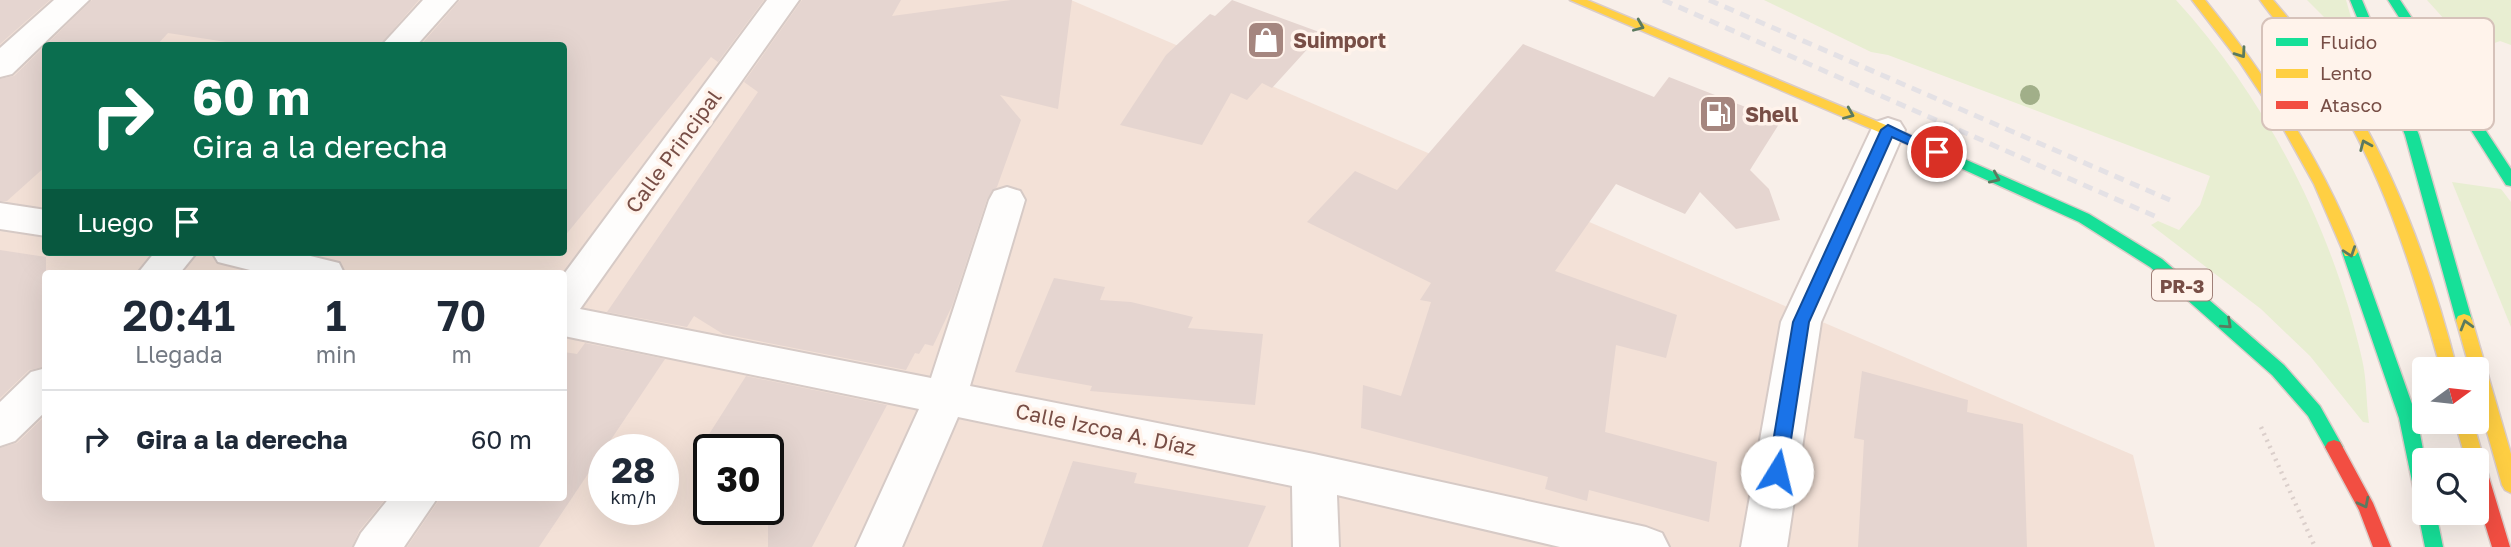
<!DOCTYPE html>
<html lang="es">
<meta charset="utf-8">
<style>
body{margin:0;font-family:"Golos Text",sans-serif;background:#f2f2f3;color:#1f2937;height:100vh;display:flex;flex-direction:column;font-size:26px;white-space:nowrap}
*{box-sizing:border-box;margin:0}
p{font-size:23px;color:#747a83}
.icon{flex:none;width:38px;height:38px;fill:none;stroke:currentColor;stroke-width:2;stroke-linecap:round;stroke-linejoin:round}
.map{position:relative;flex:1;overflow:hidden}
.sheet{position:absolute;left:42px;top:270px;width:525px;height:231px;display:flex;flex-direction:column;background:#fff;border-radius:7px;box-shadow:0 7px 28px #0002}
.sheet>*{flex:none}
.hud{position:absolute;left:42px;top:42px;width:525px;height:214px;border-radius:7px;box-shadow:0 7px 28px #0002;background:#0b6e4f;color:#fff;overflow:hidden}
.needle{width:46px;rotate:75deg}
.fabs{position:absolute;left:2412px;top:357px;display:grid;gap:14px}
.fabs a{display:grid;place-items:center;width:77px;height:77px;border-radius:7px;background:#fff;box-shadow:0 7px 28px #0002;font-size:35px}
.speed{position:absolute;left:588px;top:434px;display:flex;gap:14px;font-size:35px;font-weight:700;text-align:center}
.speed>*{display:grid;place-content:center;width:91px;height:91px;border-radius:50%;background:#fff;box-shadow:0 7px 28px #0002;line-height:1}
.speed small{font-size:18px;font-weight:400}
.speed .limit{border:4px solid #111;border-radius:10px;background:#fff;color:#111}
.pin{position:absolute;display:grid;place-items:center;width:60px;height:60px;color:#fff;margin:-30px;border:4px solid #fff;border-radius:50%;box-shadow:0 2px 7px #0007}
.me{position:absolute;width:77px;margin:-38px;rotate:9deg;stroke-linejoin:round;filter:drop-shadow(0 0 5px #0008)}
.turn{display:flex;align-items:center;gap:24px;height:147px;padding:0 35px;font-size:32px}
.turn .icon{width:91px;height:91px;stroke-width:2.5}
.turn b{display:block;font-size:49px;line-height:60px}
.then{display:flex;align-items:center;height:66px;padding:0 35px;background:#0003;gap:14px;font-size:26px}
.eta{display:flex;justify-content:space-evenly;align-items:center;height:119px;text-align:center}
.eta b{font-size:42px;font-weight:600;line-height:49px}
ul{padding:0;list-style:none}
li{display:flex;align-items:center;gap:21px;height:98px;padding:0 35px;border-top:2px solid #e0e1e3}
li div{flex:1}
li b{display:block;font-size:26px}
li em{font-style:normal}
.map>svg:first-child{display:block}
.residential{fill:#f3e1d7;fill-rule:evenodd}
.green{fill:#e8eed2}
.building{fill:#e5d5d0}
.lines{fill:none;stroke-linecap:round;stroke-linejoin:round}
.street-casing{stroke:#d6cac6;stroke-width:4}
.fast-casing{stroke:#daccc8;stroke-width:3}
.slow-casing{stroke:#daccc8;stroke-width:3}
.jam-casing{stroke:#daccc8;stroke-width:3}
.path{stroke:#dbcfcb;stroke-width:4.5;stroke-dasharray:2 5;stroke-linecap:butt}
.street{fill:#fefdfc;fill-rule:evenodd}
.fast{fill:#16e098;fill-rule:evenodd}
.slow{fill:#ffcf43;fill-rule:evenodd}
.jam{fill:#f24e42;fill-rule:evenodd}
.rail{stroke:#e4e1e5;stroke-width:5;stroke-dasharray:10 7;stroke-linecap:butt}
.tree{fill:#a1af89}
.oneway{stroke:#5b7a5f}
.route{fill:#1a73e8;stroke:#114b97;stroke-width:2}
.labels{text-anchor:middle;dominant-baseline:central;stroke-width:7;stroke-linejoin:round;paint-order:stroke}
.shield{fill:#fff3eb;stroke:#a08078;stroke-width:2}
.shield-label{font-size:19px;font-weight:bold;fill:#784e46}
.poi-label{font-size:21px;font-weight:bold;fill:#784e46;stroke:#fff3eb;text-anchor:start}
.street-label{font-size:21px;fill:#784e46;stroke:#fff3eb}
.key{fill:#fff3eb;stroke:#d6c2ba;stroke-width:2}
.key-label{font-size:19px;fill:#784e46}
</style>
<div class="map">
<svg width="2511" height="547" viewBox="0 0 2511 547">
<rect width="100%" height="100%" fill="#f8efe9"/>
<path class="residential" d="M0,0H1071L2133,455L2155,547H0ZM46,46H564V252H46ZM46,273H564V497H46ZM604,450H663V509H604ZM709,450H768V509H709Z"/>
<g class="green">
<path d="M1764,0H2176C2266,98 2333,229 2362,359C2367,380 2366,402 2369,423L2363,422L2310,356L2261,309L2151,225L2158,221L2179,230L2200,205L2210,176L1888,55L1871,52Z"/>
<polygon points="2307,0 2346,0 2358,42 2347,40"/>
<polygon points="2427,0 2511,0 2511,45 2500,41 2473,51"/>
<polygon points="2452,182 2501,189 2511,202 2511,327"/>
</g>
<g class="building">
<polygon points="0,0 50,0 0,44"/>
<polygon points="92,0 419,0 379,46 252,46 168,33 156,46 46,46 46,166 7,201 0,201 0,79 14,76"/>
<polygon points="460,0 764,0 718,62 711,57 564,237 564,46 420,46"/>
<polygon points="802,0 901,0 892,16 1011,0 1072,0 1058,109 1000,95 1021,120 997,187 987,199 952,306 933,346 925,344 919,354 915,353 906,370 723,334 694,316 687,327 607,312 758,92 744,82"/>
<polygon points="1232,0 1322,33 1272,88 1262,83 1247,100 1231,93 1202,145 1120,125 1166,55 1210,14 1215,16"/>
<polygon points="1523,44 1654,97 1669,77 1781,121 1750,170 1769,189 1780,220 1736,229 1700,192 1685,214 1616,184 1555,271 1677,315 1666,358 1616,345 1605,432 1717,462 1709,522 1589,490 1587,501 1545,489 1548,477 1361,428 1363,385 1401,396 1431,302 1420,300 1431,283 1307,222 1355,171 1397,190"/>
<polygon points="0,250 46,257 46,366 29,370 0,398"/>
<polygon points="1054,278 1105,287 1100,300 1131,302 1193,317 1188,328 1263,334 1255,405 1090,391 1092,386 1015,372"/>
<polygon points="585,343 665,359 539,547 407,547 441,497 564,497 564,352 577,354"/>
<polygon points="1862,371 1968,400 1967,412 2023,424 2027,547 1858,547 1864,440 1854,438"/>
<polygon points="746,376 887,405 812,547 768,547 768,450 699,450"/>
<polygon points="46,415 46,497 387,497 359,531 352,547 0,547 0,448 17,443"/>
<polygon points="1073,461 1137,473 1134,483 1266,506 1248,547 1042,547"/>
</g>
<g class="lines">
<defs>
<g id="street">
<polygon points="54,0 89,0 12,74 0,77 0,48"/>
<polygon points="423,0 457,0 416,46 381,46"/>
<polygon points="767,0 799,0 580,309 931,378 989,200 994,191 1007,187 1020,191 1025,200 970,386 1314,454 1646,527 1662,533 1669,547 1560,547 1337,495 1339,547 1293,547 1292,486 958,417 902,547 856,547 919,409 564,336 564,274"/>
<polygon points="1888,118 1900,122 1905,130 1821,322 1787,547 1741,547 1781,322 1871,130 1876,122"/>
<polygon points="0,203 46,210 46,236 0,229"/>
<polygon points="155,252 197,252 180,273 138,273"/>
<polygon points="212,252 294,252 339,263 344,273 262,273 218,262"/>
<polygon points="46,368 46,411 15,441 0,446 0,402 31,372"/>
<polygon points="390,497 438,497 404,547 354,547 361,533"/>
</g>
<g id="fast">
<polygon points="2350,0 2362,0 2419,135 2472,320 2470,324 2458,324 2456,320 2405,135"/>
<polygon points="2388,0 2400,0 2511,169 2511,186 2506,185"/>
<polygon points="1919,139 2089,214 2162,259 2284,365 2320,406 2343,447 2340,452 2334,454 2328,452 2308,416 2272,375 2150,267 2079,222 1914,147 1912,144"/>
<polygon points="2350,246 2358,252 2417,418 2425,460 2424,504 2418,501 2415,496 2399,418 2342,252"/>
<polygon points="2424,506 2424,513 2436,513 2443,547 2425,547 2418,513"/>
</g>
<g id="slow">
<polygon points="1570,0 1587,0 1924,141 1926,144 1919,149 1914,147"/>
<path d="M2192,0H2205C2268,77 2321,159 2358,252L2355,256H2345L2314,184L2279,121L2239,61Z"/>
<path d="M2260,0H2273C2302,34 2331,68 2354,106C2401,186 2434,279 2457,369H2441C2415,279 2388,187 2340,106C2317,67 2286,36 2260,0Z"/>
<polygon points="2464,314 2470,316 2472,320 2511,454 2511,493 2505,490 2502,485 2476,393 2476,369 2470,369 2456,320 2458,316"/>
<polygon points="2455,422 2473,422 2484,460 2481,465 2476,467 2476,460 2466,460"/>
</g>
<g id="jam">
<polygon points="2334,440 2340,442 2373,503 2391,547 2373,547 2359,510 2325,447 2328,442"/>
<polygon points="2476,457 2482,459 2485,464 2510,547 2492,547 2476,495 2476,460 2469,460"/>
</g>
</defs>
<use href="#street" class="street-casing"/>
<use href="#fast" class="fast-casing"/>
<use href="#slow" class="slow-casing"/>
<use href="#jam" class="jam-casing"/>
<polyline class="path" points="2261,427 2315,547"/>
<use href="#street" class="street"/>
<use href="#fast" class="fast"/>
<use href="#slow" class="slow"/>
<use href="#jam" class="jam"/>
<g class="rail">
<polyline points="1663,0 2159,218"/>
<polyline points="1709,0 2170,200"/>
</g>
</g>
<circle class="tree" cx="2030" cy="95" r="10"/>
<defs><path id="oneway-chevron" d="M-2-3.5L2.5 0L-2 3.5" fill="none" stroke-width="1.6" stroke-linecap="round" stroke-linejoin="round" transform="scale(1.75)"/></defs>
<g class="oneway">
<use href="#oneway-chevron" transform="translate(1639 26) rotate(23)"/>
<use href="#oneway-chevron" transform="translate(2241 53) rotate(55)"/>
<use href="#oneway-chevron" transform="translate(1849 114) rotate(23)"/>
<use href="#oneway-chevron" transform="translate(2365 145) rotate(-113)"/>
<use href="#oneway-chevron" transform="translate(1995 178) rotate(24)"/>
<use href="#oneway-chevron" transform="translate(2350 252) rotate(71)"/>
<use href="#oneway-chevron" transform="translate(2227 324) rotate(42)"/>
<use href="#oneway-chevron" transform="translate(2466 325) rotate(-106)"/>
<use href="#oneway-chevron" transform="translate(2364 503) rotate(63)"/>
</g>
<polygon class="route" points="1888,125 1944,152 1937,157 1892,137 1809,322 1786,472 1777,480 1768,472 1793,322 1881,130"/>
<defs>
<symbol id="shop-square" viewBox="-11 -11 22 22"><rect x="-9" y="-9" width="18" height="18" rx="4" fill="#a5867f" stroke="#fff3eb"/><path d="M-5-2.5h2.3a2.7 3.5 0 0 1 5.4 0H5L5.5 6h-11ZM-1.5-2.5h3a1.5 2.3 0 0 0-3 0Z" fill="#fff"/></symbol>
<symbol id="fuel-square" viewBox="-11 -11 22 22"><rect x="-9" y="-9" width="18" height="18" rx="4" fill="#a5867f" stroke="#fff3eb"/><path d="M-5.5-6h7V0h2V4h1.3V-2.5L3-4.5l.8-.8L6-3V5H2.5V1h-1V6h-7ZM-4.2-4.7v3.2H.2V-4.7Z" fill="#fff"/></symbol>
</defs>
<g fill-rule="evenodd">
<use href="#shop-square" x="1244" y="18" width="44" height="44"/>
<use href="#fuel-square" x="1696" y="92" width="44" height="44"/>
</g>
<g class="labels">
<rect class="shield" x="2152" y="269.5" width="60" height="31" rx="5"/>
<g class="shield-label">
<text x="2182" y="285">PR-3</text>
</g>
<g class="poi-label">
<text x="1293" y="40">Suimport</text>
<text x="1745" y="114">Shell</text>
</g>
<g class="street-label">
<text transform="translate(673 151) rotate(-54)">Calle Principal</text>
<text transform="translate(1106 429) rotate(12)">Calle Izcoa A. Díaz</text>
</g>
</g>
<rect x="2262" y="18" width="232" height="112" rx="10" class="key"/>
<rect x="2276" y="38" width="32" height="8" fill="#16e098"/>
<rect x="2276" y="69" width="32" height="9" fill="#ffcf43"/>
<rect x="2276" y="101" width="32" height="8" fill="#f24e42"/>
<g class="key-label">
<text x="2320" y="49">Fluido</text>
<text x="2320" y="80">Lento</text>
<text x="2320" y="112">Atasco</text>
</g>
</svg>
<div class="fabs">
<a><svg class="needle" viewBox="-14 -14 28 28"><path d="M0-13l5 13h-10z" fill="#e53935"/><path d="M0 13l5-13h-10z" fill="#747a83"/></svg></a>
<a><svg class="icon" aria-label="search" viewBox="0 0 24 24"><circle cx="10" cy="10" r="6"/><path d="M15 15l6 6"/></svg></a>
</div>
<div class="speed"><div>28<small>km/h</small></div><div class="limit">30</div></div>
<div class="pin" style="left:1937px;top:152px;background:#d93025"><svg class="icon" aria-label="arrive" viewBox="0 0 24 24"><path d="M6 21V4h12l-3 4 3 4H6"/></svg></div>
<svg class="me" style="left:1777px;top:472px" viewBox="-20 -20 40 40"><circle r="19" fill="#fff"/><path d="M0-13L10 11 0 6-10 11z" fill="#1a73e8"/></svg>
<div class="hud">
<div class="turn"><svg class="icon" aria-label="right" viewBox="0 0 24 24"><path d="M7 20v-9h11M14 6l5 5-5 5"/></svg><div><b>60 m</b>Gira a la derecha</div></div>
<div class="then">Luego<svg class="icon" aria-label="arrive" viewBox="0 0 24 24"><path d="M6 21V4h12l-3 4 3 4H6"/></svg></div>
</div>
<section class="sheet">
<div class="eta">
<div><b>20:41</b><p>Llegada</p></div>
<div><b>1</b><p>min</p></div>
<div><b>70</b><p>m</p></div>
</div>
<ul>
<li><svg class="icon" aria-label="right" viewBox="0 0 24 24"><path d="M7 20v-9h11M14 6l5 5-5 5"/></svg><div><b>Gira a la derecha</b></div><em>60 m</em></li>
</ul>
</section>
</div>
